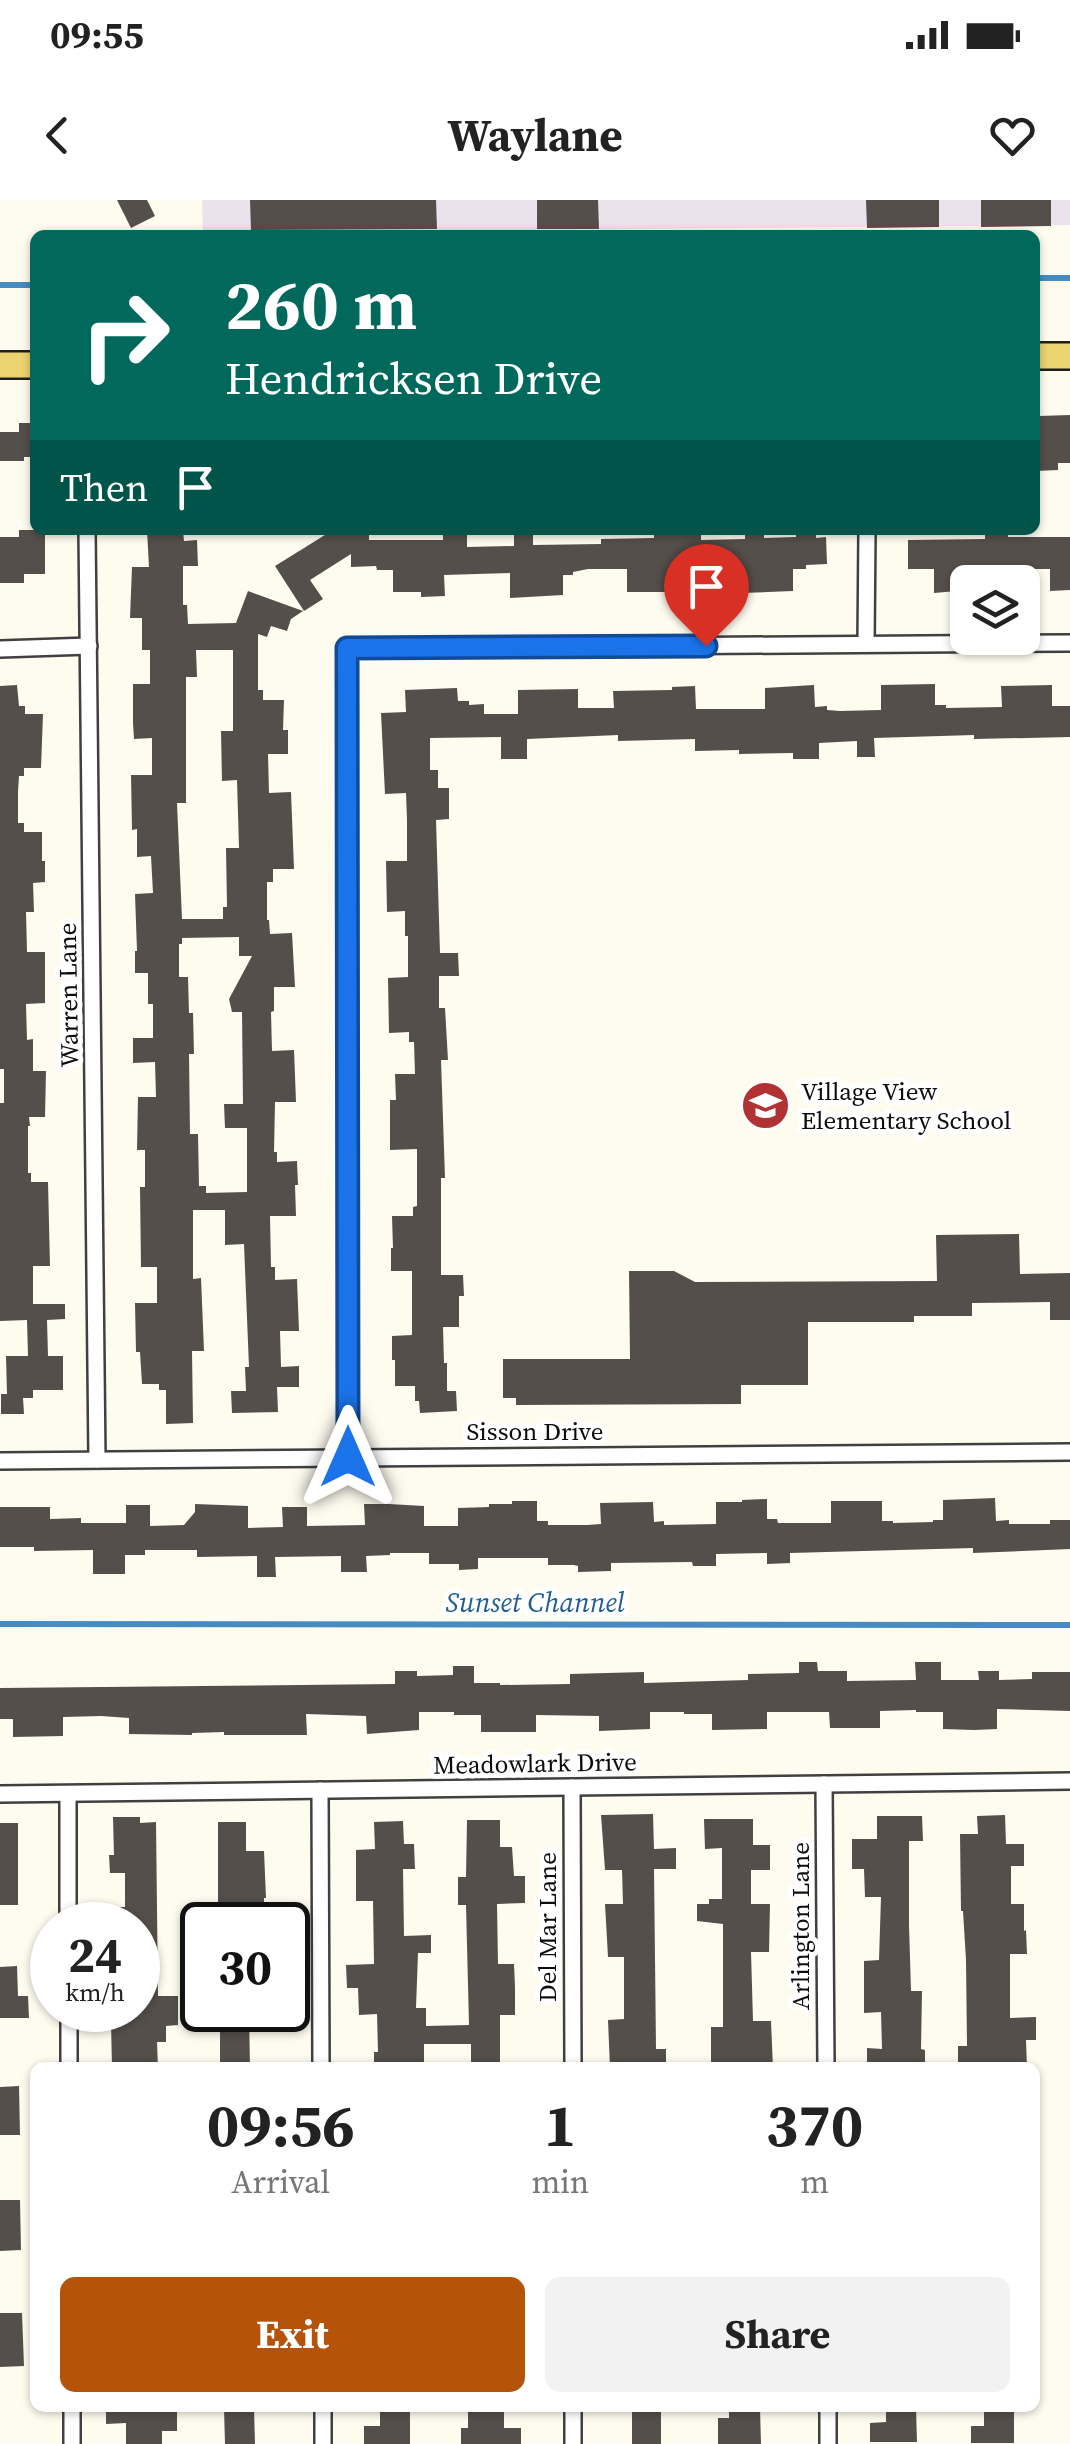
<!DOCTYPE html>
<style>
body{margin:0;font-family:"Source Serif 4",serif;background:#f2f2f2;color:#222;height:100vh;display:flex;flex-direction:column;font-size:38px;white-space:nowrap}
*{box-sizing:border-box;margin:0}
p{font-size:32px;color:#767676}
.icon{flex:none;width:55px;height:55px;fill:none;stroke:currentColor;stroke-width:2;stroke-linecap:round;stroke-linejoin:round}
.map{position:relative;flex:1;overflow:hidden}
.drawer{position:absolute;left:30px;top:1862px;width:1010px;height:350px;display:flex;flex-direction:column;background:#fff;border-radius:15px;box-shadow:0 2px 8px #0004}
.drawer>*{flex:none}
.banner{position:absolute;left:30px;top:30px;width:1010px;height:305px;border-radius:15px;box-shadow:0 2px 8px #0004;background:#00695c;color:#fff;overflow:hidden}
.fabs{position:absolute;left:950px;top:365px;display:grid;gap:20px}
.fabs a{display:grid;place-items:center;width:90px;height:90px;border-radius:15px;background:#fff;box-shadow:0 2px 8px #0004;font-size:50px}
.speed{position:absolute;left:30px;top:1702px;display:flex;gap:20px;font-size:50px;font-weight:700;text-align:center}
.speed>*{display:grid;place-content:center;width:130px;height:130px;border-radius:50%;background:#fff;box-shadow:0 2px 8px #0004;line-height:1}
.speed small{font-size:25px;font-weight:400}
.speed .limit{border:5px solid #111;border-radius:15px;background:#fff;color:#111}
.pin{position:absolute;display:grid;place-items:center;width:85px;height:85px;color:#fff;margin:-102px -42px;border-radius:50% 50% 50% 0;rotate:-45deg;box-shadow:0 0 10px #0007}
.pin .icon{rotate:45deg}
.me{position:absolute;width:110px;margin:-55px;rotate:0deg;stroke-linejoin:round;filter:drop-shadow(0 0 8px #0008)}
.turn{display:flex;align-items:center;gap:35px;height:210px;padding:0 30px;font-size:45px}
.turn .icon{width:130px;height:130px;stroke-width:2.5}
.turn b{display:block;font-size:70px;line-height:85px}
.then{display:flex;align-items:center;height:95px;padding:0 30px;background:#0003;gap:20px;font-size:38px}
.eta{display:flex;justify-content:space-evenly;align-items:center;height:170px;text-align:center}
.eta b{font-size:60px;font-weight:700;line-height:70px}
.action{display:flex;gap:20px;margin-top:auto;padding:20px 30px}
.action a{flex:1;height:115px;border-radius:15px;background:#b45309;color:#fff;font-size:40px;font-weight:700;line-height:115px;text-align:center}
.action a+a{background:#f2f2f2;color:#222}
.status{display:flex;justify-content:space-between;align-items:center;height:70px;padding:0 50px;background:#fff;direction:ltr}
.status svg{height:28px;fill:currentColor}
header{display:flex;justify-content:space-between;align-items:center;height:130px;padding:0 30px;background:#fff;font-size:45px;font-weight:700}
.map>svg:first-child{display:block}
.industrial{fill:#ebe2eb}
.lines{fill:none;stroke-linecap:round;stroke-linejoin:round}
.stream{stroke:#468bc1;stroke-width:6}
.building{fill:#554f4b;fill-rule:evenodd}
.street-casing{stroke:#404040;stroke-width:20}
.primary-casing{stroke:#1e1e1e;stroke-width:30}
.street{stroke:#fff;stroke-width:15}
.primary{stroke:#ecd371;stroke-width:25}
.route-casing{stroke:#114b97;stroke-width:25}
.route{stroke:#1a73e8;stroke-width:18}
.labels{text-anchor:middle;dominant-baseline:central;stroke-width:10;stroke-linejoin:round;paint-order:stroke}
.street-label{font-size:25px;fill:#0d0d0d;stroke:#fff}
.poi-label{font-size:25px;fill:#0d0d0d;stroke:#fff;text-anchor:start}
.water-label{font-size:28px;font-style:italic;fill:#225e94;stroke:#fff}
</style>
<div class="status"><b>09:55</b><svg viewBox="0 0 49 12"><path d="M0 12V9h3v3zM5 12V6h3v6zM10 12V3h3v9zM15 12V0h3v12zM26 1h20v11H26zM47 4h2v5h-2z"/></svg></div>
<header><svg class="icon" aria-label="back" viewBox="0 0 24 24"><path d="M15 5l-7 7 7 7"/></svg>Waylane<svg class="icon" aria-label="heart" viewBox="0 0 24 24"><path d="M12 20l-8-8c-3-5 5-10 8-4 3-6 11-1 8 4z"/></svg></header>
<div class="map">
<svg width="1070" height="2244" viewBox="0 0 1070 2244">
<rect width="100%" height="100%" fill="#fefbef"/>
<polygon class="industrial" points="202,0 1070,0 1070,25 203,33"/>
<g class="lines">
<g class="stream">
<polyline points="1035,78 1070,78"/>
<polyline points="0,85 35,85"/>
<polyline points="0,1424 1070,1425"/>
</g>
</g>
<g class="building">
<polygon points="117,0 147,0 155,16 131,28"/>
<polygon points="250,0 436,0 437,29 251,30"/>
<polygon points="537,0 598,0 599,29 537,29"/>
<polygon points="866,0 939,0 939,27 867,28"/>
<polygon points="981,0 1051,0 1051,26 981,27"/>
<polygon points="1070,215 1070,263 1058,263 1058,270 1036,271 1039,216"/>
<polygon points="19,223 35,223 35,257 24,257 24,261 0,261 0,232 19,232"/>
<polygon points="19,330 45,330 45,374 24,374 24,383 0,383 0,337 19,337"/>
<path d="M147,330H183L184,341L197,340L198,366H183V405H187L188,424L236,423L248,391L303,411L291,419L287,431L271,426L267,437L258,434V490H263V500H284L283,530H288V554H268L269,593L291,592L294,669H273V682H267V720H269L270,734L292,733L295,787H274V811L271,812L272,851L294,850L296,902H275L274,952H277V962L297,961L298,985H295L296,1016H270L271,1067H275V1080L297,1079L299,1131H280L281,1167L299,1166V1187H277L278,1212L232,1213L231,1191H246L245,1167H249L244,1044L225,1045V1010H193V1079L201,1078L204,1151H192L193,1223L166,1224V1190H159V1184H142L140,1152H136L135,1103H157V1067H141L140,987H145V950H137L138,897H156L155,862L133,863V838H153V804H148V773H135V751H137L135,694L153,693L151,656L137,657V629L132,630L131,575H152V538L134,539L133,523V484H150V450H142V418H130L132,367H149ZM196,450H233V531H221L222,581L237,580L239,648H226L227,707H223V719H182L177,603H186V477H197ZM239,737V756H252L229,799L232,812H242L243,904H224L225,928H247V992L206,993V986H199L198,934H190L189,854H194L193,813H189L188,777H179V744H182V738Z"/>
<polygon points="333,330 369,330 369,340 443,340 443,330 467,330 467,347 514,346 514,333 533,333 533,345 601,344 601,339 654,338 654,330 701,330 701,340 745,339 745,330 764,330 764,338 796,337 796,330 816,330 816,338 826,337 827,364 806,365 806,369 793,369 793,391 742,393 742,386 714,386 714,372 678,372 678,392 627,392 627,369 588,369 573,372 573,375 563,375 563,395 510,398 510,373 444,375 445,396 421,397 421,392 393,392 393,370 377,370 376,366 351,367 351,354 310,380 323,399 304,411 275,366"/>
<polygon points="985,330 1008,330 1008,337 1070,337 1070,390 1050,391 1050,369 997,369 985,370 986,382 968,382 968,390 934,393 934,369 908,369 908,340 985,339"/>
<polygon points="935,484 935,505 946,505 946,508 1002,507 1001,486 1052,485 1052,506 1070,506 1070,537 974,539 974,535 874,538 875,557 857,557 857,541 819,543 819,559 793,559 793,553 739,554 739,550 695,551 695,539 618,541 618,535 527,539 527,559 501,559 501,537 430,538 430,570 438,570 438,588 449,588 449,619 436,620 440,753 458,753 459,776 439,776 439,808 445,808 448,860 441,860 445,978 441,978 441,1075 463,1075 464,1096 459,1096 459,1127 443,1127 444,1163 447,1163 447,1191 456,1191 457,1211 420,1213 419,1201 415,1201 415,1186 395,1186 395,1160 392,1160 392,1136 412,1135 412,1071 391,1071 391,1048 393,1048 392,1016 413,1016 413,1007 417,1006 417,949 390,950 390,900 396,900 395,874 415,874 414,842 409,842 409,832 389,833 388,778 408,777 408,736 405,736 405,711 387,712 386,661 407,661 407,620 406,593 385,594 381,513 406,512 405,490 457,488 458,501 469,501 469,505 484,504 484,514 518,514 518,490 578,489 578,508 614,508 613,491 672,490 672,487 695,486 696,509 765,509 765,488 814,485 815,507 827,506 827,510 840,511 881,510 881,485"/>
<polygon points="17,485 19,506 25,506 25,514 43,514 41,568 24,568 24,576 19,576 18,592 18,623 24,623 24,632 42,632 42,661 45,661 45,682 33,683 34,712 26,712 27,752 45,752 45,803 26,804 27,840 33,839 33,871 46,871 45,917 29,917 30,926 28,926 28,973 31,973 31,982 48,982 50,1066 33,1066 33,1104 65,1104 65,1119 47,1120 48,1156 63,1156 63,1190 33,1190 33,1198 23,1198 24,1214 1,1214 1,1194 7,1194 6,1156 28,1156 27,1120 0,1121 0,903 4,903 4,869 0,869 0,486"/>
<polygon points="1019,1034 1020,1074 1070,1073 1070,1120 1050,1120 1050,1102 972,1103 972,1116 914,1116 914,1122 808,1122 808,1185 741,1185 741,1204 516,1205 516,1198 503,1198 503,1159 630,1159 629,1071 674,1071 695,1082 937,1081 936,1035"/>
<polygon points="995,1298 996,1321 1009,1320 1009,1324 1050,1324 1050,1320 1070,1320 1070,1349 973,1353 973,1348 790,1353 790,1363 767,1364 767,1353 716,1354 716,1366 693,1366 692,1362 611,1363 611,1371 578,1372 578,1366 574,1365 548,1365 548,1358 478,1358 478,1369 459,1370 459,1364 429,1364 429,1353 390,1353 390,1355 366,1356 367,1372 341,1372 341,1356 275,1357 276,1377 257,1377 257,1356 197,1357 197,1350 145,1350 145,1355 125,1355 125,1374 93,1374 93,1350 34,1351 34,1347 0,1347 0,1307 50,1307 50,1319 81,1318 81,1323 126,1323 126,1305 150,1305 150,1326 184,1325 195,1312 195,1304 248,1306 248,1328 283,1327 282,1307 307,1307 307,1326 365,1325 364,1304 389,1304 424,1306 424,1326 458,1326 458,1308 489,1307 489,1304 512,1304 512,1301 537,1301 537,1321 548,1321 548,1325 587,1325 601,1324 600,1303 653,1302 654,1322 664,1321 664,1325 716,1324 716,1302 742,1302 742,1300 767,1299 767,1319 777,1319 778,1323 831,1323 831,1301 882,1301 882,1321 893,1321 893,1323 933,1322 933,1320 943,1320 943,1300"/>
<polygon points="799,1462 817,1462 818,1471 847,1471 847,1481 916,1480 915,1462 941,1462 941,1480 979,1480 978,1471 999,1471 999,1480 1032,1479 1032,1472 1070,1472 1070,1511 997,1509 997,1529 974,1530 943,1529 943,1512 916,1512 916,1510 880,1511 880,1528 830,1528 829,1512 767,1512 767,1529 712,1530 712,1514 684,1514 684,1512 650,1512 650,1529 623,1530 599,1531 599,1516 536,1515 536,1532 481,1532 481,1515 454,1515 454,1512 419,1512 419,1530 367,1534 366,1516 306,1514 307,1535 224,1535 224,1532 192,1533 192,1535 129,1534 129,1518 101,1516 63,1517 63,1536 13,1537 13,1519 0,1519 0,1488 395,1484 395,1471 417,1471 417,1476 453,1475 453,1466 474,1466 474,1483 500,1483 500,1485 570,1484 570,1474 644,1472 644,1483 748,1480 748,1474 799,1473"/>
<polygon points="653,1614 654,1649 676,1648 676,1669 654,1669 656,1849 666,1849 666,1868 610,1868 608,1820 624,1819 624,1757 608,1757 605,1704 623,1704 622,1670 605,1670 601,1615"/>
<polygon points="1005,1615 1006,1644 1024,1644 1024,1666 1011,1666 1011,1704 1024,1704 1024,1731 1026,1730 1027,1754 1010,1754 1010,1818 1036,1817 1036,1840 1026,1840 1027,1868 958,1868 958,1846 967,1846 966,1760 963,1711 961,1711 960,1634 978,1634 977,1616"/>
<polygon points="877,1616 922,1616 923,1641 909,1641 909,1725 911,1791 922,1791 921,1849 925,1850 925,1868 874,1868 874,1865 867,1865 867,1848 882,1849 881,1812 864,1813 864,1761 879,1760 881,1697 865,1697 864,1669 852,1669 852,1639 877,1639"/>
<polygon points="113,1617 140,1617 140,1623 156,1622 158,1796 178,1796 178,1825 166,1826 166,1842 157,1842 158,1868 112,1868 111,1822 126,1822 126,1810 138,1810 138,1725 98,1725 98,1707 125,1707 125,1673 110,1673 109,1655 114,1655"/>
<polygon points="704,1619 753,1619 753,1645 770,1645 770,1670 751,1670 751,1704 770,1704 769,1752 751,1752 753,1821 771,1821 773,1868 711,1868 711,1827 723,1827 723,1724 697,1721 697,1704 709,1704 709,1699 722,1699 722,1648 705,1649"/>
<polygon points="467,1620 500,1620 500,1647 512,1647 514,1676 525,1676 525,1703 497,1704 498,1764 514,1764 515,1787 515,1815 500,1815 500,1868 471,1868 471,1844 424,1844 424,1867 374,1868 374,1852 378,1852 377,1814 359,1815 358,1788 347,1788 346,1765 374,1764 373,1701 356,1701 356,1650 375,1649 374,1622 403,1621 404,1644 414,1644 415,1669 403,1669 404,1736 431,1735 431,1753 418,1753 416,1808 426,1808 426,1826 469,1825 466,1705 458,1705 458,1677 466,1677"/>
<polygon points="218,1622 246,1622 246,1651 264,1651 266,1698 264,1698 264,1702 250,1702 250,1725 218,1725"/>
<rect x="0" y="1623" width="18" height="82"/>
<polygon points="17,1766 18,1796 28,1796 29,1818 0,1818 0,1767"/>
<polygon points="220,1810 249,1810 250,1868 220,1868"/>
<polygon points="19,1886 20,1935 0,1935 0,1887"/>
<polygon points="0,2000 20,2000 21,2050 0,2051"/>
<polygon points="0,2113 22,2113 24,2166 0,2167"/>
<polygon points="106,2208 177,2208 177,2231 162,2231 162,2244 126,2244 126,2223 106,2224"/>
<polygon points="224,2208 254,2208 255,2244 225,2244"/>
<polygon points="380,2208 410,2208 410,2244 364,2244 364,2226 380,2226"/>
<polygon points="468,2208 504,2208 504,2228 521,2228 521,2244 461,2244 461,2228 468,2228"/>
<rect x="632" y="2208" width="29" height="36"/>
<polygon points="729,2208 760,2208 761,2244 718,2244 718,2218 729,2218"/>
<polygon points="886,2208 916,2208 917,2242 870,2242 870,2223 886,2222"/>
<polygon points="984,2208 1014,2208 1014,2243 971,2243 971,2226 984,2226"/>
</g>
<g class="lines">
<defs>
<g id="street">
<polyline points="87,330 97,1260"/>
<polyline points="866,444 867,330"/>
<polyline points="0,449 89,446"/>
<polyline points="348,1257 347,448 1070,443"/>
<polyline points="0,1261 1070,1252"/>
<polyline points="824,1584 826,1868"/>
<polyline points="572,1587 573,1868"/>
<polyline points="320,1590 321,1868"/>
<polyline points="0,1594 1070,1581"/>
<polyline points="68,1594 68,1725"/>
<polyline points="69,1810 69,1868"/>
<polyline points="72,2208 72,2244"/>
<polyline points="323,2208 323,2244"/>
<polyline points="573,2208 573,2244"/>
<polyline points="828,2208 828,2244"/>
</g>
<g id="primary">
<polyline points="1035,156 1070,156"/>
<polyline points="0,165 35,165"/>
</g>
</defs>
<use href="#street" class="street-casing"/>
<use href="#primary" class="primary-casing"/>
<use href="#street" class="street"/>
<use href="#primary" class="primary"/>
</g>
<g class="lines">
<defs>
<polyline id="route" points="348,1257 347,448 706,446"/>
</defs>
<use href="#route" class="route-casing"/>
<use href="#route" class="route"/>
</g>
<defs>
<symbol id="school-disc" viewBox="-11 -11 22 22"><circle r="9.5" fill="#b13233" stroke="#fff"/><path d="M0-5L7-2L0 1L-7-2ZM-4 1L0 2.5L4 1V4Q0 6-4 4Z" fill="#fff"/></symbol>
</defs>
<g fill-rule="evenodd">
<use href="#school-disc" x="738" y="878" width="55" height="55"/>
</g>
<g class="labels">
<g class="street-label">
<text transform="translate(68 795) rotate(-91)">Warren Lane</text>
<text x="535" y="1231">Sisson Drive</text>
<text transform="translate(535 1563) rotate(-1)">Meadowlark Drive</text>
<text transform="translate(800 1726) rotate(-90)">Arlington Lane</text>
<text transform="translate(547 1727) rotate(-90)">Del Mar Lane</text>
</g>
<g class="poi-label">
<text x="801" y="891">Village View<tspan x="801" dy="29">Elementary School</tspan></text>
</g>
<g class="water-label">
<text x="535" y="1402">Sunset Channel</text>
</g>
</g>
</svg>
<div class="fabs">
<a><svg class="icon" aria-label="layers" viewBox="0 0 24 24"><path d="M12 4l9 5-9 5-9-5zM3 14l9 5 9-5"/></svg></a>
</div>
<div class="speed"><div>24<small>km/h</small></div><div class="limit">30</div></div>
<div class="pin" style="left:706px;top:446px;background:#d93025"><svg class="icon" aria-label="arrive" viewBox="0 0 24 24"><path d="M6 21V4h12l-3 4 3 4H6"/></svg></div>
<svg class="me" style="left:348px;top:1257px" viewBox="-20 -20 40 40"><path d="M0-17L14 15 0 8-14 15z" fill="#1a73e8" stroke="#fff" stroke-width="4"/></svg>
<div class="banner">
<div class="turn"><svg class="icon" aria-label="right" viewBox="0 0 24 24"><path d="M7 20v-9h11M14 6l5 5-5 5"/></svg><div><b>260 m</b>Hendricksen Drive</div></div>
<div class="then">Then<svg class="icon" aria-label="arrive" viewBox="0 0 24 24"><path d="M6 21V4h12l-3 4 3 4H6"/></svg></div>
</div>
<section class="drawer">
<div class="eta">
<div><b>09:56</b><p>Arrival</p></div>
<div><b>1</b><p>min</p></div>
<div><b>370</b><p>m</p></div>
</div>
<div class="action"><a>Exit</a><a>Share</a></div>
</section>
</div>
